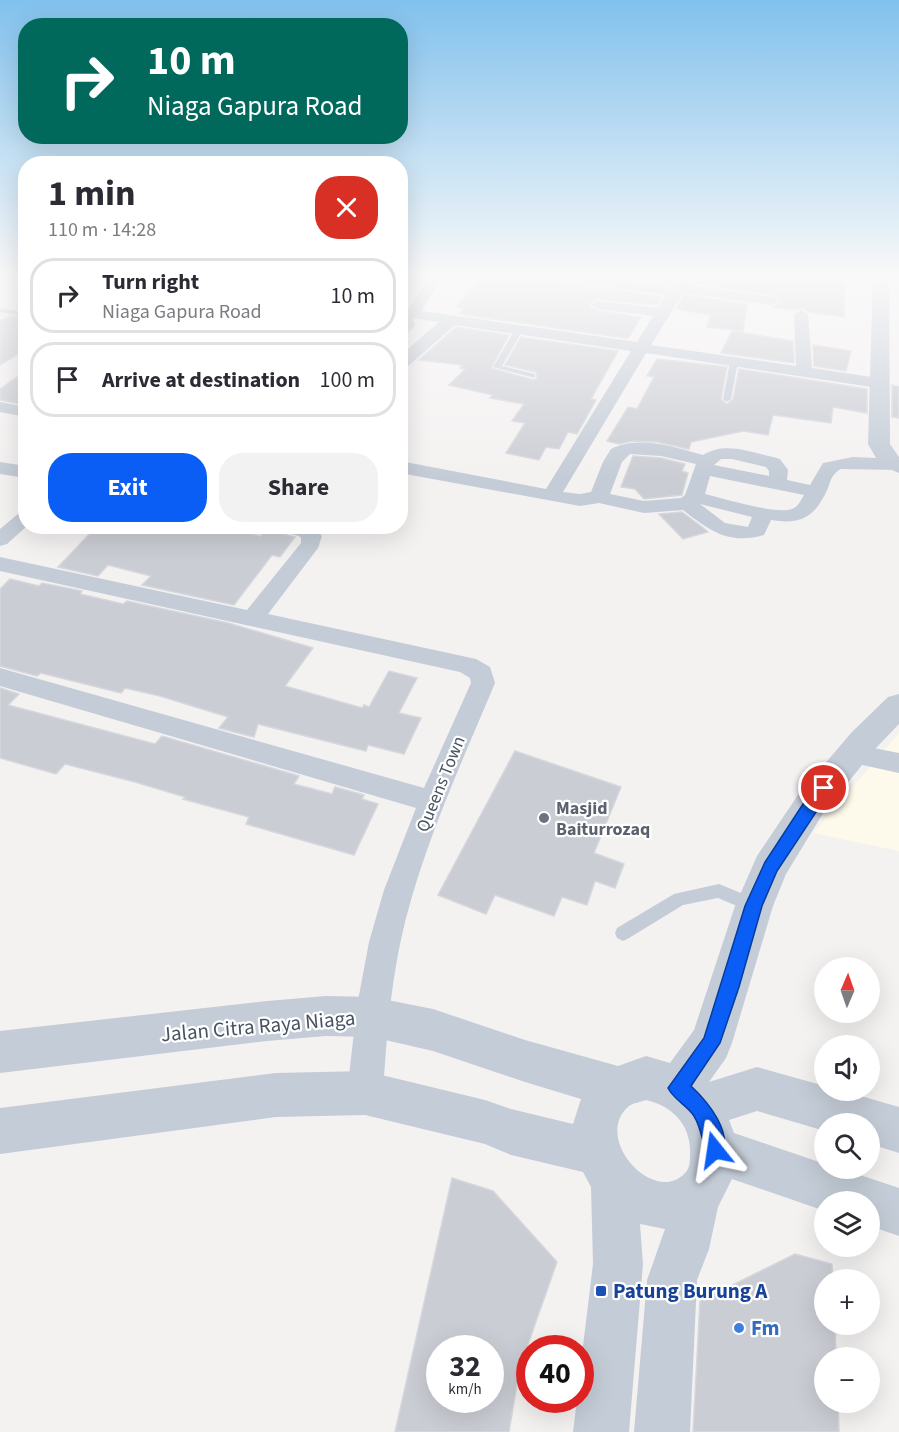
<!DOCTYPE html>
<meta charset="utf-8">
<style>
body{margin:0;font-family:"Source Sans 3",sans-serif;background:#f2f2f3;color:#2b2b33;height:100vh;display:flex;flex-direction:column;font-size:22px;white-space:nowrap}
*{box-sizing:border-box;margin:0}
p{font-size:20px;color:#7c7c81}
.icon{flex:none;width:33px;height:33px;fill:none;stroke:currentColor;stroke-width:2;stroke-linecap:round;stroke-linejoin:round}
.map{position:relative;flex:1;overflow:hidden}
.panel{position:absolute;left:18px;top:156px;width:390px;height:378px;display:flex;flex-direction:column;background:#fff;border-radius:24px;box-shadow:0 6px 24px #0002}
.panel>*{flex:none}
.guide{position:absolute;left:18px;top:18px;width:390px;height:126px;border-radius:24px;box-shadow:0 6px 24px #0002;background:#00695c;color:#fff;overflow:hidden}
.needle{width:39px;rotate:2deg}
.fabs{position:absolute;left:814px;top:957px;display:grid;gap:12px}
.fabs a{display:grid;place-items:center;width:66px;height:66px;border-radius:50%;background:#fff;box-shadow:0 6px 24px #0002;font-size:30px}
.speed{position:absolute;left:426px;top:1335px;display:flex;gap:12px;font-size:30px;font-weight:700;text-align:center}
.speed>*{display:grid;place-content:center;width:78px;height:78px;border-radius:50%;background:#fff;box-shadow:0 6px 24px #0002;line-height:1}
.speed small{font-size:15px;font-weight:400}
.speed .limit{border:9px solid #d22;background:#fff;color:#111}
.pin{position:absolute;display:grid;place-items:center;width:51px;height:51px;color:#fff;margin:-26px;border:3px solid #fff;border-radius:50%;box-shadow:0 2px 6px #0007}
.me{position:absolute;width:66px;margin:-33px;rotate:345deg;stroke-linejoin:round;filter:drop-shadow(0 0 4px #0008)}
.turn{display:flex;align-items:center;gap:21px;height:126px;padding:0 30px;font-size:27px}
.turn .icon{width:78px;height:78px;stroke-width:2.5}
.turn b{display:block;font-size:42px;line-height:51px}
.round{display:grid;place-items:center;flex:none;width:63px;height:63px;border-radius:24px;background:#f2f2f3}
.headline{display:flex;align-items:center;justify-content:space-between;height:102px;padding:0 30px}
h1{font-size:36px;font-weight:700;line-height:45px}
.action{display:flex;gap:12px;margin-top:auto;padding:12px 30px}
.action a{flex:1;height:69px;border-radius:24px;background:#0a5df5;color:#fff;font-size:24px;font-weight:700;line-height:69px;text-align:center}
.action a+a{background:#f2f2f3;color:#2b2b33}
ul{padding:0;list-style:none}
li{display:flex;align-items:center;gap:18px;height:75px;margin:0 12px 9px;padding:0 18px;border:3px solid #e1e1e2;border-radius:24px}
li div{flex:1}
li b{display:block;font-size:22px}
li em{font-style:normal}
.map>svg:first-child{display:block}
.commercial{fill:#fefaeb}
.building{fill:#cbcdd4;stroke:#d5d7dd;stroke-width:1.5;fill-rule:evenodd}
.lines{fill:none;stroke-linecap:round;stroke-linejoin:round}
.service{fill:#c4ccd7;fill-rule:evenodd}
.minor{fill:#c4ccd7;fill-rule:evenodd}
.tertiary{fill:#c4ccd7;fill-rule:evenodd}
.route{fill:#0a5df5;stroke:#063c9f;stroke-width:1.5}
.worship-dot{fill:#6b7280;stroke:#fff;stroke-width:2}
.transit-dot{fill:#1a4fb4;stroke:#fff;stroke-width:2}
.shop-dot{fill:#3f7fe0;stroke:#fff;stroke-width:2}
.labels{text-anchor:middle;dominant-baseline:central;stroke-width:4.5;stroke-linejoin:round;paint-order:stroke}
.street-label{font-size:18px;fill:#475361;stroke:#fff}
.worship-label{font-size:18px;font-weight:bold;fill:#5b616d;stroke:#fff;text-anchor:start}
.near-street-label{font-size:21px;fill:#475361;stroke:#fff}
.near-transit-label{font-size:21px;font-weight:bold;fill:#164399;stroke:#fff;text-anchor:start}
.near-shop-label{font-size:21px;font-weight:bold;fill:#366cbe;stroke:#fff;text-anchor:start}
</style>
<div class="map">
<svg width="899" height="1432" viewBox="0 0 899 1432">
<rect width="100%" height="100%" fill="#f4f1f1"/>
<polygon class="commercial" points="899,733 899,851 813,833"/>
<g class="building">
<polygon points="482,276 527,276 554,279 560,282 662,297 657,305 598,299 590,303 590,307 598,311 641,317 629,337 625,338 459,314 464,308 456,307"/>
<polygon points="612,276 675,276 670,285"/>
<polygon points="694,276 743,282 745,277 768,281 768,276 845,276 844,317 809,312 802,308 796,310 773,307 782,302 774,295 691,283"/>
<polygon points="684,295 747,304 743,331 707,327 710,315 676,309"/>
<polygon points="10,316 26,319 26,349 0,365 0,321"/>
<polygon points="456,327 509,335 491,368 534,380 537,378 536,372 505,365 521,337 618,351 591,399 596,400 577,434 568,432 559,449 546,447 539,460 506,453 525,423 512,421 524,404 490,398 493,395 449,385 465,369 460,368 462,365 419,360"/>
<polygon points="732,331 793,341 794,363 721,353"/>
<polygon points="813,345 851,351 846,371 814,366"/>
<polygon points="657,359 727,367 721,399 727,404 733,399 739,369 867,389 867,413 833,407 831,423 773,415 768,435 743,431 691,442 689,449 657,442 633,441 619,444 607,441 628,407 637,409 654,377 647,376"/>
<polygon points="26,371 26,405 0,400 0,389"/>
<polygon points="892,385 899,387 899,418 892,417"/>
<polygon points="633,456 661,458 685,464 682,471 688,473 682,495 644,499 635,489 621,487"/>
<polygon points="682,512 702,527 708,532 683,539 659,514"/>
<polygon points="97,526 213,526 261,536 262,526 271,526 275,532 295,537 280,557 272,555 234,605 142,585 151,576 108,565 98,576 58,567"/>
<polygon points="10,579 39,586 42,583 82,591 80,594 123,604 127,601 228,623 313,648 285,686 362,708 364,705 369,707 389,671 417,678 399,713 421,718 404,754 368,745 366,751 258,724 254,737 219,728 228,717 160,696 125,688 121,693 41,673 37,676 0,666 0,589"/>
<polygon points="0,688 19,694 8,705 155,744 162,736 299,776 294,784 332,794 335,787 364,795 362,799 378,804 354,855 246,824 249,817 183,799 185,797 135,782 65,764 56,774 0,758"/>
<polygon points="515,751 621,787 594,853 624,864 615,888 595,881 587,905 562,897 554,916 495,895 486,914 438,895"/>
<path d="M452,1178L493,1191L557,1262L520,1367L509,1432H395ZM440,1348H490V1400H440Z"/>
<polygon points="795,1254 832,1264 833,1280 825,1280 825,1324 835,1324 836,1358 825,1358 825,1402 838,1402 839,1432 693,1432 700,1301"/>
</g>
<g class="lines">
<g class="service">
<polygon points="0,308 26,313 26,317 0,312"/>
<polygon points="409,312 416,314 413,319 415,326 400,340 400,333 407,326 405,319"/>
<polygon points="516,328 523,330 502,366 535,374 535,378 493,367"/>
<polygon points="734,359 738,362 731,399 727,402 723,399 730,362"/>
<polygon points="719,884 760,901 762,906 760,911 754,913 718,898 683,905 629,938 623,941 617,938 615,933 617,928 674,894"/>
</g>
<g class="minor">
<path d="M433,276L440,277L442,280L421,311L637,342L653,316L598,309L591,305L598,301L658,308L666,295L560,280L553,276H593L671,287L678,276H692L687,285L773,297L780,301L773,305L683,293L651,345L796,366L794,314L801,310L808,314L812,368L878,378L886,383L878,388L646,353L563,492L580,494L591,492L603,462L611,449C640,435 674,447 703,455C725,441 750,452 773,457L780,459L788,470L787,480L810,485L823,463L853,457L897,459L899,460V470L841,469C833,473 831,479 828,488C815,517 802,525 771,520L764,535C729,545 710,531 683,510L644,513L599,503L580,506L400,473V461L546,489L631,351L455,325L406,368L400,370V356L439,322L400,316V308L408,309L430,277ZM630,454L661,456L696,464L685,495L681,498L644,501L610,494L622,462ZM721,459H732L766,467L769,471V476L714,465ZM710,476L804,495C801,500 798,507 792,509C777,515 722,498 705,494ZM700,504L752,517L748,527L725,523Z"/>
<polygon points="0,402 26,407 26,417 0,412"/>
<polygon points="0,462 26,466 26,478 0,474"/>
<polygon points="26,511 26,526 27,526 7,544 0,546 0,529 19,513"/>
<path d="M273,526H313L322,536L318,548L268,614L476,659L490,667L495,683C460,767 419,854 400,944C390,993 386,1043 383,1093L378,1106L365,1111L352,1106L347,1093L357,1006L369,942L384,890L416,808L0,686V668L424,788L471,683L470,678L460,672L0,571V557L247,610L301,543V538L299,536L276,530Z"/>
<polygon points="853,744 899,753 899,773 844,761 840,754 844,747"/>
</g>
<g class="tertiary">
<polygon points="873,276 889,276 890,444 899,457 899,473 880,465 868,444"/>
<path d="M899,694V724L874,750L822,815L786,874L773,906L732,1043L726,1058L709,1082L757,1067L825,1086V1090H840L899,1107V1153L870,1144V1124H825V1131L757,1111L729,1120L734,1133L825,1164V1168H839L899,1188V1236L870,1226V1202H825V1211L732,1179L718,1207L709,1249L697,1280L690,1432H634L647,1280L665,1229L640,1224L643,1264L629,1432H573L577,1400H580V1371L593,1264L591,1187L583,1172L511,1155L485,1144L365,1115L276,1117L0,1154V1108L276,1073L365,1071L485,1100L511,1109L573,1124L581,1099L525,1082L433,1051L372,1037L326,1036L267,1041L0,1073V1031L267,1001L326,996L372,997L433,1009L525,1040L618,1066L646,1056L670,1063L694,1030L735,906L757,856L798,795L852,732L888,697ZM646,1100C673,1106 692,1126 690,1155C690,1161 690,1167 686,1172C655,1208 591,1138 629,1106C633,1103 641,1102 646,1100Z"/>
</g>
</g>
<linearGradient id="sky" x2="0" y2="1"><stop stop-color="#81c1ed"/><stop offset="0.58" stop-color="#faf9f9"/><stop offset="1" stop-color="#faf9f9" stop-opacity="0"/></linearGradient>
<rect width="899" height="477" fill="url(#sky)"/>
<path class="route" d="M824,782L830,784L832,788L777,871L762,906L739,987L720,1043L691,1086C708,1102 733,1132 722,1157L715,1160L708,1157C702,1143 702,1129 694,1116C687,1105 674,1100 668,1088L704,1038L745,906L765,862L805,801L819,784Z"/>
<circle class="worship-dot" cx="544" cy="818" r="6"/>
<rect class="transit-dot" x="595" y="1285" width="12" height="12" rx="3"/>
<circle class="shop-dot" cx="739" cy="1328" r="6"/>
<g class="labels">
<g class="street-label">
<text transform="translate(441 784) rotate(-68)">Queens Town</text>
</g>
<g class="worship-label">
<text x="556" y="808">Masjid<tspan x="556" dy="21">Baiturrozaq</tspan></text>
</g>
<g class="near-street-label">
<text transform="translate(258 1026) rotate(-5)">Jalan Citra Raya Niaga</text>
</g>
<g class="near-transit-label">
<text x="613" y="1291">Patung Burung A</text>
</g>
<g class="near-shop-label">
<text x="751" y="1328">Fm</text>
</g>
</g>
</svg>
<div class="fabs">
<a><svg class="needle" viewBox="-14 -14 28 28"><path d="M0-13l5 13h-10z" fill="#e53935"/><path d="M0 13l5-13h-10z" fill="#7c7c81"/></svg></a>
<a><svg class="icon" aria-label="sound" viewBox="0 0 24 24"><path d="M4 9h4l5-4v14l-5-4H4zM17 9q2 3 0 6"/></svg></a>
<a><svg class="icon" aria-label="search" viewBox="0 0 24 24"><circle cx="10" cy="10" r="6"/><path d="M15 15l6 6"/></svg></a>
<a><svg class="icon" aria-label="layers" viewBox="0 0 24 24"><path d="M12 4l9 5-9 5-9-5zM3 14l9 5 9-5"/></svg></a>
<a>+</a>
<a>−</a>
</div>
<div class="speed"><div>32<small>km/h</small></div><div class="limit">40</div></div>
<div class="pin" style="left:824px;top:788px;background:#d93025"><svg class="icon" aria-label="arrive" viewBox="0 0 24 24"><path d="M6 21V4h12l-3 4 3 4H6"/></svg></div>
<svg class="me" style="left:715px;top:1150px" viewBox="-20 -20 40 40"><path d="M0-17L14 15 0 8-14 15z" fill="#0a5df5" stroke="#fff" stroke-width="4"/></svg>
<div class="guide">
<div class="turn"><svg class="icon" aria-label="right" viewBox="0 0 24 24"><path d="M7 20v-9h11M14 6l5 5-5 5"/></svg><div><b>10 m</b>Niaga Gapura Road</div></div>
</div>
<section class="panel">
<div class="headline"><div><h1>1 min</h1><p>110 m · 14:28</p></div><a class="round" style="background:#d93025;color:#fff"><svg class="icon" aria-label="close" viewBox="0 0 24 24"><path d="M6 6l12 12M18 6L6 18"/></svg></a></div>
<ul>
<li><svg class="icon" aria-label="right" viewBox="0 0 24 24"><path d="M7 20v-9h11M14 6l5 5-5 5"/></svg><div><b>Turn right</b><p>Niaga Gapura Road</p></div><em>10 m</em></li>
<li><svg class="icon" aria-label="arrive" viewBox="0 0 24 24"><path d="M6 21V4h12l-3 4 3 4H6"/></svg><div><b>Arrive at destination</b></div><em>100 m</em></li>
</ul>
<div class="action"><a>Exit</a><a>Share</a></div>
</section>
</div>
